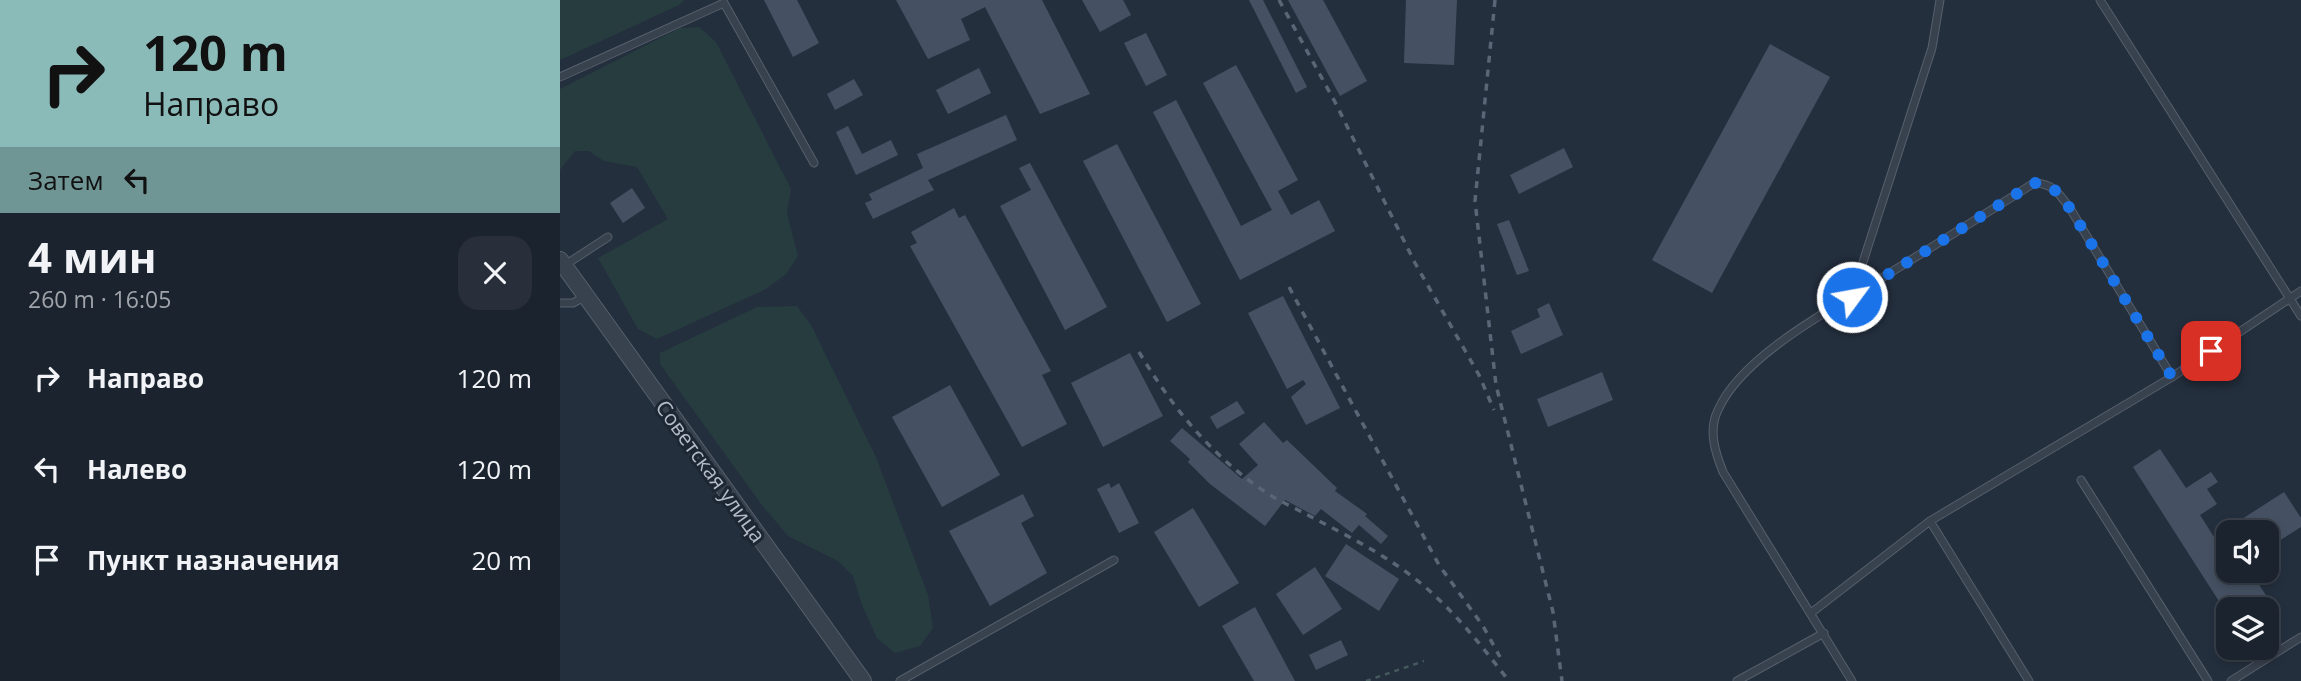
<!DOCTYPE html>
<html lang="ru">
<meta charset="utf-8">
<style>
body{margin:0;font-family:"Open Sans",sans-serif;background:#282f3a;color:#f1f3f6;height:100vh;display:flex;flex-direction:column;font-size:26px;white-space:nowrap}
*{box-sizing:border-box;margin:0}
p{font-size:23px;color:#a0a4aa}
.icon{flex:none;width:38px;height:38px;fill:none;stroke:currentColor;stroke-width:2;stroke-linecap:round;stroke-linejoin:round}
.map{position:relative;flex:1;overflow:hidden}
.panel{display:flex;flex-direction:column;background:#1b232e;width:560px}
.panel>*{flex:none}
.hud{background:#8bbbb9;color:#111;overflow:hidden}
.fabs{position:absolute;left:1656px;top:520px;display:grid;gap:14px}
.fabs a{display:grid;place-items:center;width:63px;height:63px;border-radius:14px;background:#1b232e;box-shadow:0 4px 10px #0003,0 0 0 2px #39404a;font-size:35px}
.pin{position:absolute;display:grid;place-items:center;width:60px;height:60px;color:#fff;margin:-30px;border-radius:14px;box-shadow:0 4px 10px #0006}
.me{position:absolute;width:77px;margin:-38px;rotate:58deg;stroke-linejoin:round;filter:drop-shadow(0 0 5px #0008)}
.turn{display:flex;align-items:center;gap:24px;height:147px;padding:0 28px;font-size:32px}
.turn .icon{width:91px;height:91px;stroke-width:2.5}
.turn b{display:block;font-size:49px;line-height:60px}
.then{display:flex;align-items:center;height:66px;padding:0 28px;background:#0003;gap:14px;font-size:26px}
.round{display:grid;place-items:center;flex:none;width:74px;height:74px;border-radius:21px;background:#282f3a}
.headline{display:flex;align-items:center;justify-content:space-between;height:119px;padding:0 28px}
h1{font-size:42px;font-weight:700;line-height:52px}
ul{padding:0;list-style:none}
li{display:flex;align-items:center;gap:21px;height:91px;padding:0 28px}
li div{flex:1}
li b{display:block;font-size:26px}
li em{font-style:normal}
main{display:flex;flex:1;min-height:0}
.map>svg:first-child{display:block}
.green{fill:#263c3f}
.building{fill:#455162}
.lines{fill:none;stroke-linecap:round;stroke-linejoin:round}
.service-casing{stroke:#565f6c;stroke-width:9}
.tertiary-casing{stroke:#565f6c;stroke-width:18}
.path{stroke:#44595c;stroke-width:2.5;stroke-dasharray:5 5;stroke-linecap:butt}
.service{stroke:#38414e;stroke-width:7}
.tertiary{stroke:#38414e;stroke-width:16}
.rail{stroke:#5a6575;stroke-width:3.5;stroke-dasharray:7 7;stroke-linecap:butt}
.route{stroke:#1a73e8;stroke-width:12;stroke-dasharray:0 21.6}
.labels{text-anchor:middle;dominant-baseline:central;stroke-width:6;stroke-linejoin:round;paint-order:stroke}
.street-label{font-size:21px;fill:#b4bcc9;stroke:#1d2633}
</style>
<main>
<section class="panel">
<div class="hud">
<div class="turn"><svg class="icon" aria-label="right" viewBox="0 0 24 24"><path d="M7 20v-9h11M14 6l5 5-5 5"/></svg><div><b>120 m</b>Направо</div></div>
<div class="then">Затем<svg class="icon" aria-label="left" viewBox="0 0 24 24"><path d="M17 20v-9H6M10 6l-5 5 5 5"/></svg></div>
</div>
<div class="headline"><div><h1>4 мин</h1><p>260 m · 16:05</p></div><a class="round"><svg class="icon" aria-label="close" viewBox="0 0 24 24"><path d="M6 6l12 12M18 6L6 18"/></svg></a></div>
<ul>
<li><svg class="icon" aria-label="right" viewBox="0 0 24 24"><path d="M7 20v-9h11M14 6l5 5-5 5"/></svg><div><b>Направо</b></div><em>120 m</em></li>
<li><svg class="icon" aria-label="left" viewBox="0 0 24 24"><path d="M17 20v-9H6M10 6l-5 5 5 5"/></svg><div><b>Налево</b></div><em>120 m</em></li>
<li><svg class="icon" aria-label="arrive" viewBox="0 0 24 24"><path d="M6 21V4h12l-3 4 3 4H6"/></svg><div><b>Пункт назначения</b></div><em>20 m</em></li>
</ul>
</section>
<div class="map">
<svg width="1741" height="681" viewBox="0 0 1741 681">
<rect width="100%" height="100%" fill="#242f3e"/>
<g class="green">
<polygon points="0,0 124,0 119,5 0,60"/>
<polygon points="139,27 156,42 231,189 227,213 238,256 226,274 206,289 97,339 78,329 38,258 108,219 77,167 44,161 29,151 15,151 0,170 0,89 120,28"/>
<polygon points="237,306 251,325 316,457 368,595 373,628 360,646 335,653 317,638 302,605 293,576 278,561 228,536 201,504 100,364 100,353 197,307"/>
</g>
<g class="building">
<polygon points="204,0 237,0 259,43 233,57"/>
<polygon points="336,0 482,0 530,94 480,114 425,7 401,19 410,40 368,59"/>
<polygon points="522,0 563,0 571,15 540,32"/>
<polygon points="689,0 703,0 747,87 736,93"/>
<polygon points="728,0 763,0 807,81 780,96"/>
<polygon points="846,0 897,0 894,65 844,63"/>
<polygon points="586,33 607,75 586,86 564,43"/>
<polygon points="1210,44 1270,77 1152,293 1092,260"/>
<polygon points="676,65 738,180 718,191 731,215 759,200 775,231 680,280 593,112 616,100 681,226 712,210 643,83"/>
<polygon points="419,68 431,93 388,114 376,90"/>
<polygon points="294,79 303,95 275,110 267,94"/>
<polygon points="446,115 457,140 368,180 374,190 313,219 305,203 312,200 309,194 363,168 357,154"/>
<polygon points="288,126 302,154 331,140 338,155 296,175 276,132"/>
<polygon points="557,144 641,304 607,322 523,161"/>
<polygon points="1004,148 1013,167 959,194 950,175"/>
<polygon points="470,163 547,307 505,330 440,206 471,190 459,168"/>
<polygon points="72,188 85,208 63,223 50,203"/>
<polygon points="394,208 399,218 405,215 491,371 482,375 507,424 462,447 350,246 357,243 351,232"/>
<polygon points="949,220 969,271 957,275 937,224"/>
<polygon points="723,296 780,408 746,425 731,397 746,384 743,380 727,389 688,313"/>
<polygon points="989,303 1003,335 961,354 951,331 980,317 977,309"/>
<polygon points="570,353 603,416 543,447 511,383"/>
<polygon points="1042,372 1053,400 988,427 977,399"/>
<polygon points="390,385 440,475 382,507 332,417"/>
<polygon points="677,401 685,413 657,429 650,417"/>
<polygon points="704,422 723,443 727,440 777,488 775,491 807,514 805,516 828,536 821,544 799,525 792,533 761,509 755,516 725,500 705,526 650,484 628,462 630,459 610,441 622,428 682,479 698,465 679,444"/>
<polygon points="1600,449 1626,488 1651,472 1658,482 1647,489 1657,504 1640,515 1654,537 1724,492 1741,518 1741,527 1706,549 1706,532 1668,532 1668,570 1710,570 1696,580 1715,609 1664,609 1573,467"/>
<polygon points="549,483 551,488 559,483 579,523 559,533 537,489"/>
<polygon points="463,494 474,516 461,523 487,573 430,606 389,531"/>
<polygon points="633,508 679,583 639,607 594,532"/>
<polygon points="786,544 839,579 819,611 765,576"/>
<polygon points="755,567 782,609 743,635 716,594"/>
<polygon points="695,607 729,670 735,681 694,681 662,626"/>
<polygon points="781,640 788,655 756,670 749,655"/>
</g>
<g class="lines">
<defs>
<g id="service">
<polyline points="1540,0 1741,316"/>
<polyline points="0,77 164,3 254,163"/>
<polyline points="5,265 48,237"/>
<polyline points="1292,296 1372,48 1380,0"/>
<polyline points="0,303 13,303 26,296"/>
<polyline points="1521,480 1648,681"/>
<polyline points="1370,521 1469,681"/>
<polyline points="1251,613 1370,521 1612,377 1741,291"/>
<polyline points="340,681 554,560"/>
<polyline points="1177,681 1264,633"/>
<path d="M1292,681L1163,472C1155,452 1148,430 1158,410C1183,353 1281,304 1333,271C1380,242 1427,213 1474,183C1494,183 1501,196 1511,210L1612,377"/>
<polyline points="1671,681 1741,637"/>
</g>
<polyline id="tertiary" points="0,260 303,681"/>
</defs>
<use href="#service" class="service-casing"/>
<use href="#tertiary" class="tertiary-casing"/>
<polyline class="path" points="806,681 864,661"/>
<use href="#service" class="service"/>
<use href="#tertiary" class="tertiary"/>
<g class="rail">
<polyline points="719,0 775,102 855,263 919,375 934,410"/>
<polyline points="935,0 915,201 936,385 993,612 1002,681"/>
<polyline points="729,287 879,565 923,626 940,657"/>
<path d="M579,352C612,407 652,457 707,493C717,500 729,505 740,511C774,529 811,547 842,569C885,599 917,640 949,681"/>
</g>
</g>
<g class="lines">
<path class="route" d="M1292,297L1474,183C1493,183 1501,196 1511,210L1612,377L1651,351"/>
</g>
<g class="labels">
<g class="street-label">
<text transform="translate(151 471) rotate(54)">Советская улица</text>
</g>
</g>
</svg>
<div class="fabs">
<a><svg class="icon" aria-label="sound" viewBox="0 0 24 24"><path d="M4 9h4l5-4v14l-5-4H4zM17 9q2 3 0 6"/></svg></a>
<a><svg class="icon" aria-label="layers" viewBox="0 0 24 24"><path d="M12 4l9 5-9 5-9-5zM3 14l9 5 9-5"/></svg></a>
</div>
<div class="pin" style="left:1651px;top:351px;background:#d93025"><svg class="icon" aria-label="arrive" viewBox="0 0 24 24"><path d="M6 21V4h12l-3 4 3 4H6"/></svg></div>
<svg class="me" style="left:1292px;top:297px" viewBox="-20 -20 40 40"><circle r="17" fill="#1a73e8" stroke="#fff" stroke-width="3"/><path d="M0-11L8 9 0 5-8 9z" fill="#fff"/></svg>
</div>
</main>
